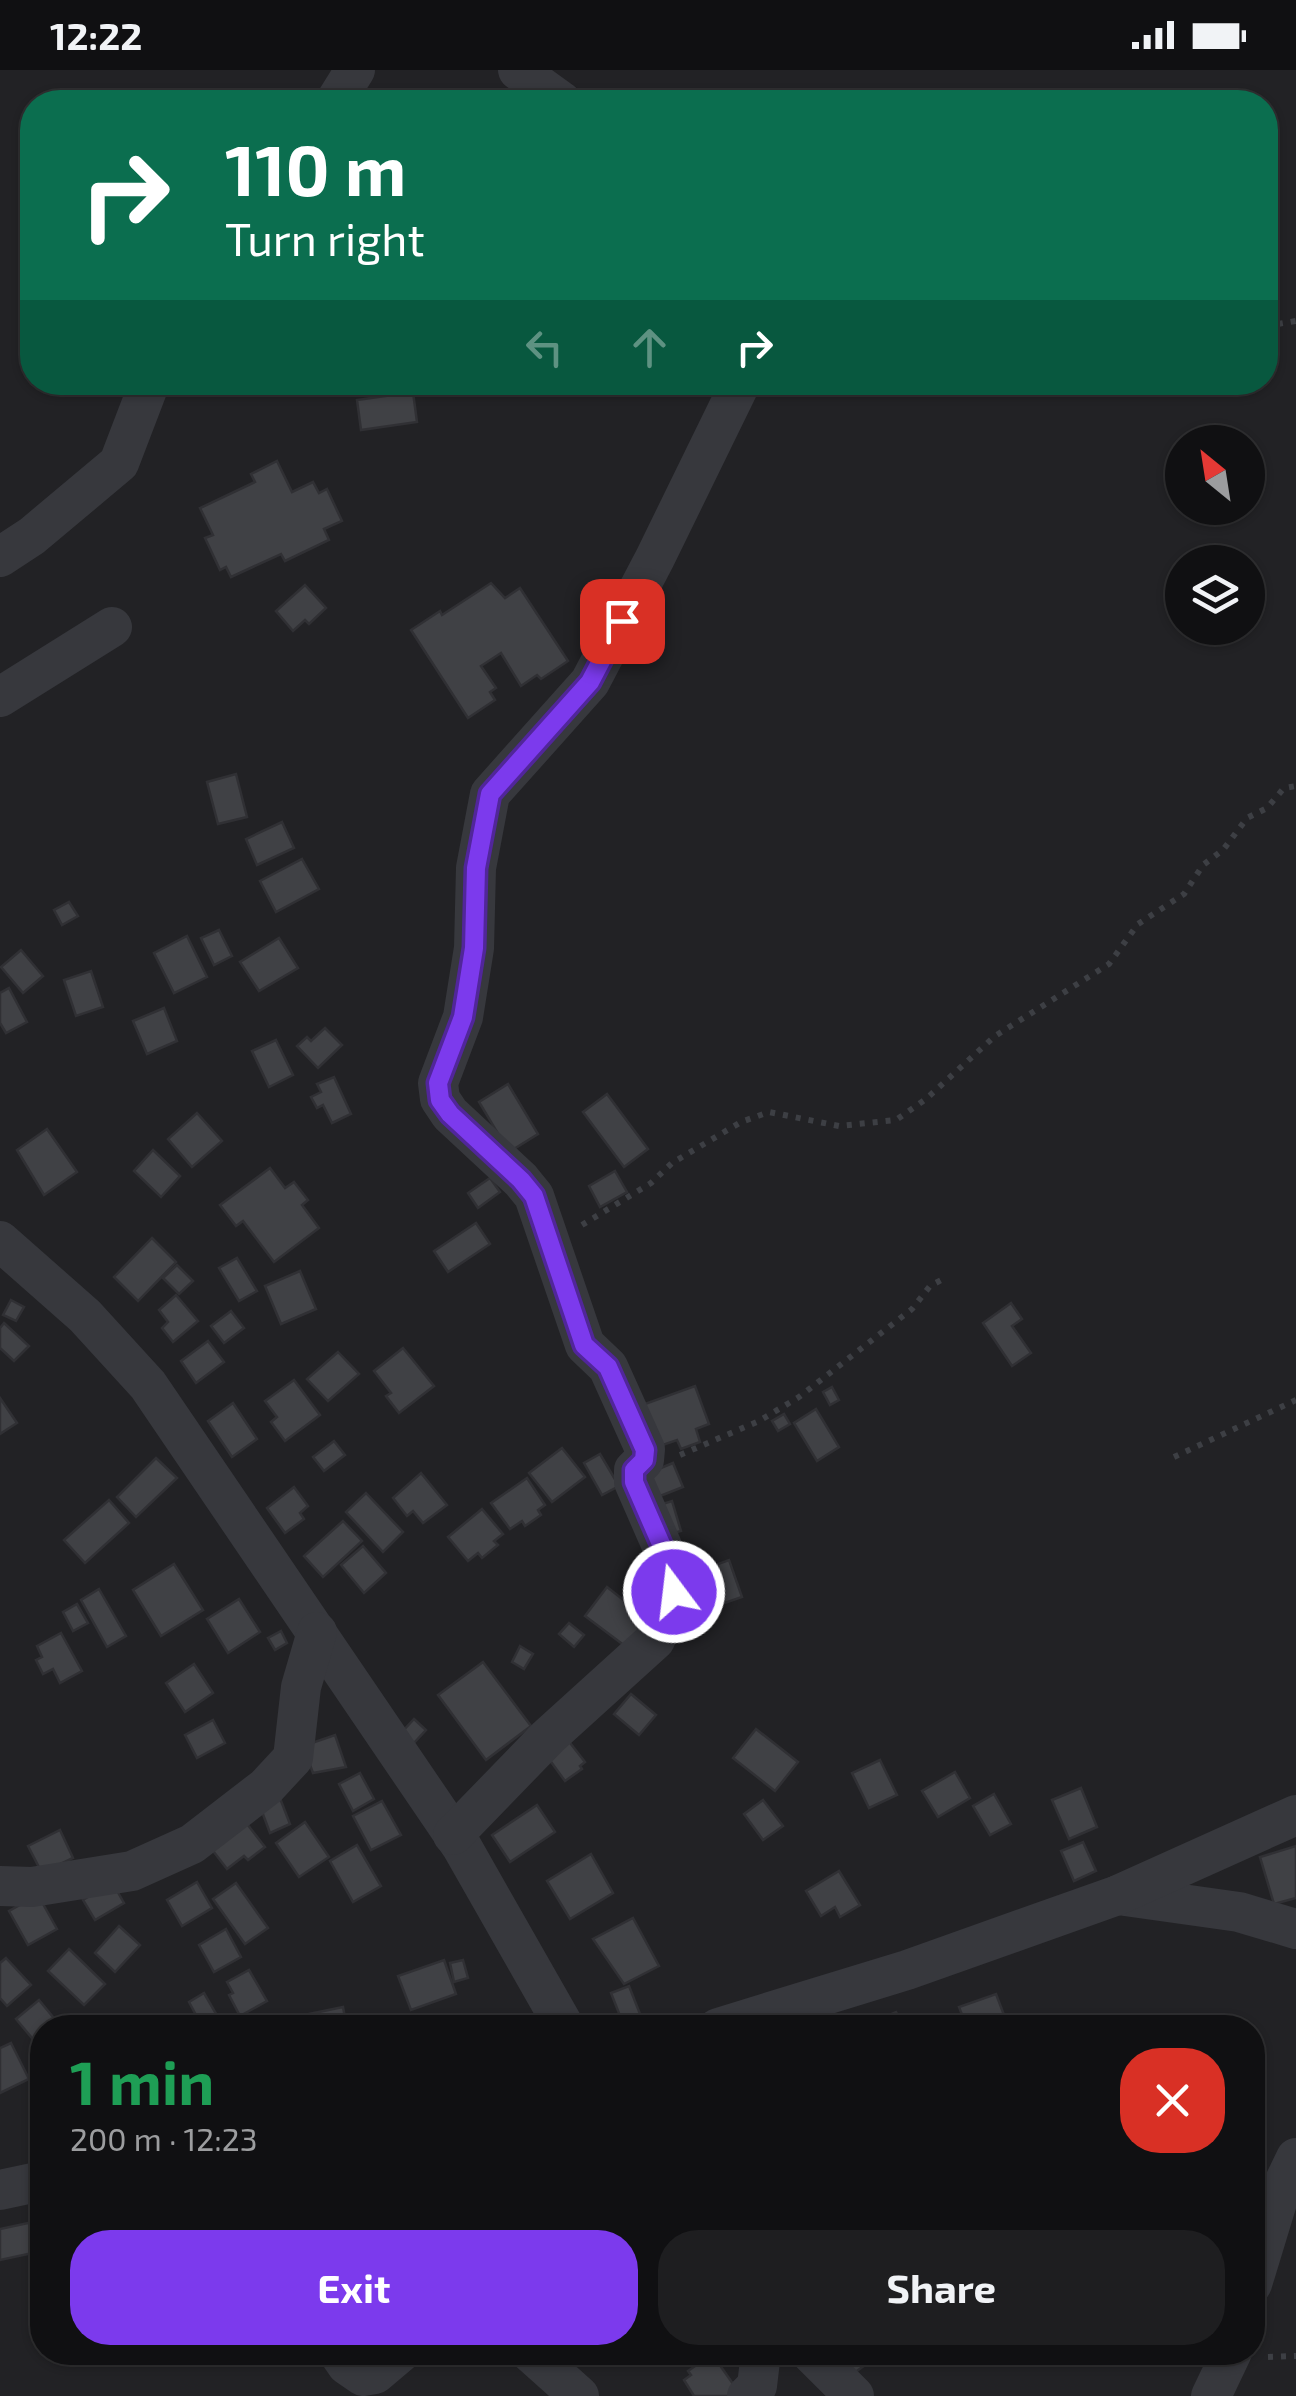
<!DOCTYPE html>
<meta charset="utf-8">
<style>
body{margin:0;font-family:"Exo 2",sans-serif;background:#1e1e20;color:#f1f3f6;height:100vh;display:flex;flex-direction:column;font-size:38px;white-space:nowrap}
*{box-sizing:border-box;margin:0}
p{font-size:32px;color:#9c9d9f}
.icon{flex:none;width:55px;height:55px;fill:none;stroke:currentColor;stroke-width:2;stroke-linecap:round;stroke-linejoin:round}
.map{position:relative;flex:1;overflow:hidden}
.side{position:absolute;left:30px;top:1945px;width:1235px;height:350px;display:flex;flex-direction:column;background:#101012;border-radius:40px;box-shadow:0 2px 8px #0004,0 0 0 2px #303032}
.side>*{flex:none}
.banner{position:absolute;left:20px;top:20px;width:1258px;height:305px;border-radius:40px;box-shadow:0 2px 8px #0004,0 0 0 2px #303032;background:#0b6e4f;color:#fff;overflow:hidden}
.needle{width:65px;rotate:330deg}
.tools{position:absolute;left:1165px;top:355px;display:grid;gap:20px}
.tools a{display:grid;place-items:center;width:100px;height:100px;border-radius:50%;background:#101012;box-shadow:0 2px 8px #0004,0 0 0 2px #303032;font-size:50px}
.pin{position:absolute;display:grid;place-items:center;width:85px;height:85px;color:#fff;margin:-42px;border-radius:20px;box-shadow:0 5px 15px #0006}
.me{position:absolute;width:110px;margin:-55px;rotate:345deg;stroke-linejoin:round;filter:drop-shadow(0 0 8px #0008)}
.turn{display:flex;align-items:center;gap:35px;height:210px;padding:0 40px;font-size:45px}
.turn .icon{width:130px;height:130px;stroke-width:2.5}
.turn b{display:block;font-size:70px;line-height:85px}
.lanes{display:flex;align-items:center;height:95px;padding:0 40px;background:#0003;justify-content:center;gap:50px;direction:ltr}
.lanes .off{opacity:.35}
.round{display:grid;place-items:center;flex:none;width:105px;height:105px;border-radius:40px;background:#1e1e20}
.summary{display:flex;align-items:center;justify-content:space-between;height:170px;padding:0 40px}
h1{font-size:60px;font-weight:700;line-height:75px;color:#1e9e55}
.button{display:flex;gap:20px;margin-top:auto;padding:20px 40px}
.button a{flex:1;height:115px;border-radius:40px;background:#7c3aed;color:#fff;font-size:40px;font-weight:700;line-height:115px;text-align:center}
.button a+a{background:#1e1e20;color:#f1f3f6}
.status{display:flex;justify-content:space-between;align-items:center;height:70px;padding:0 50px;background:#101012;direction:ltr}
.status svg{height:28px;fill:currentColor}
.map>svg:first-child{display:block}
.built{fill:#222225;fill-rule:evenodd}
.building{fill:#404145;stroke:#303034;stroke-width:2.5}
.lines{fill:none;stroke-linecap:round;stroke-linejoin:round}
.path{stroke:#3d3f44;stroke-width:6;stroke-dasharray:5 8;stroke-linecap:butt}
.minor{stroke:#37383d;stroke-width:40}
.route-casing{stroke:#51269a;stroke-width:25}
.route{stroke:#7c3aed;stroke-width:18}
</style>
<div class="status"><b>12:22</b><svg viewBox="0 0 49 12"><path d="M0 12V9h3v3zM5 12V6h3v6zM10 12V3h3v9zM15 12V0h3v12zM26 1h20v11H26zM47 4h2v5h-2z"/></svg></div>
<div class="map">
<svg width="1296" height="2326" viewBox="0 0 1296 2326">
<rect width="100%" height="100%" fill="#161618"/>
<path class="built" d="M0,0H1296V2326H0ZM32,32H1265V312H32ZM1182,372H1248V438H1182ZM1182,492H1248V558H1182ZM42,1958H1252V2282H42Z"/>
<g class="building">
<polygon points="413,322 417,352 361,360 357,330"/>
<polygon points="277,391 292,422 313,412 319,423 327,419 342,451 324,459 329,470 285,491 281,484 231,507 226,497 220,500 205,468 213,465 200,438 255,412 251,404"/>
<polygon points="491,513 505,528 520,518 568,591 541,609 537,605 521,616 501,583 481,596 496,618 490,622 495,630 468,648 411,560 440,541 442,545"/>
<polygon points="305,515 326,538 309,554 305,550 293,561 276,541"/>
<polygon points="236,704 247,747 218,754 207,712"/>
<polygon points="282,752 294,778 257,795 246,769"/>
<polygon points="302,789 319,819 276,842 260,811"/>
<polygon points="69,832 78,846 62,855 54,840"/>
<polygon points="219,860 232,886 214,895 201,868"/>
<polygon points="187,866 207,907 174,923 154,883"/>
<polygon points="279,868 298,898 259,921 240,892"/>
<polygon points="21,880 43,906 23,923 1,897"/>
<polygon points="91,901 103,937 76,946 64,910"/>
<polygon points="9,918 27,952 6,963 0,953 0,923"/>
<polygon points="164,938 177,971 147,984 133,951"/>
<polygon points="325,958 342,975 318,998 297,976 307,967 311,971"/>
<polygon points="276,970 293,1005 269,1017 252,981"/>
<polygon points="334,1007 351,1044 332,1053 323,1035 317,1038 311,1027 321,1022 317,1014"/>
<polygon points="508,1014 538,1064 509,1082 479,1032"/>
<polygon points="607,1024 648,1079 624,1097 583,1042"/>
<polygon points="197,1043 222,1071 192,1097 168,1069"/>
<polygon points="47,1059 77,1102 44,1125 17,1080"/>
<polygon points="153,1080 180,1106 161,1127 134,1101"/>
<polygon points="270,1098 285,1118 294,1112 308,1130 302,1135 319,1158 274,1192 243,1151 236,1156 220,1135"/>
<polygon points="615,1101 627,1122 600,1137 589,1116"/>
<polygon points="490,1108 500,1122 478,1138 468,1123"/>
<polygon points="476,1153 490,1174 448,1202 434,1181"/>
<polygon points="152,1168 176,1192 138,1231 114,1207"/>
<polygon points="237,1188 257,1221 239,1231 219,1198"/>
<polygon points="177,1195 193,1211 179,1224 163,1208"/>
<polygon points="300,1201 316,1239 281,1254 265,1216"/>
<polygon points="176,1225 198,1251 173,1272 162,1258 168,1252 159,1240"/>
<polygon points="11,1230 24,1237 16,1251 3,1245"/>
<polygon points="1011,1233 1022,1249 1012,1256 1031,1283 1012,1296 983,1253"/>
<polygon points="231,1241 244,1258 224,1273 211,1256"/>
<polygon points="4,1253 29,1276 14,1291 0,1278 0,1258"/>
<polygon points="208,1271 224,1292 196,1313 181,1291"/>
<polygon points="403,1278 434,1316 399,1343 386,1326 391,1323 374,1301"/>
<polygon points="338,1282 359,1304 328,1331 307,1309"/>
<polygon points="294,1310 320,1345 285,1371 271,1352 277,1347 265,1331"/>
<polygon points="695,1316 709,1354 696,1359 700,1372 681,1379 677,1370 657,1377 642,1335"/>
<polygon points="832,1317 839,1330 830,1335 823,1322"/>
<polygon points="0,1328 17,1353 0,1364"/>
<polygon points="233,1333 257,1369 232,1387 208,1351"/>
<polygon points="816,1339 839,1377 817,1391 794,1353"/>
<polygon points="784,1344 790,1354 778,1361 772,1351"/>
<polygon points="334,1371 345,1385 324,1401 313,1387"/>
<polygon points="562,1378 585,1407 552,1432 529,1403"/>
<polygon points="600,1384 619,1416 602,1425 584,1393"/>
<polygon points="156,1388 177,1408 136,1447 117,1427"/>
<polygon points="673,1393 683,1417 655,1428 646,1404"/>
<polygon points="421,1403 447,1435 423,1453 413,1441 407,1446 393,1428"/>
<polygon points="527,1408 545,1435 538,1440 541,1445 525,1456 522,1451 510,1459 491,1433"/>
<polygon points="294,1417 308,1436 300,1443 304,1449 285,1463 267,1438"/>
<polygon points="366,1423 403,1462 383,1482 346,1442"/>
<polygon points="109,1430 129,1453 85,1493 64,1470"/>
<polygon points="672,1431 681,1461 665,1466 656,1436"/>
<polygon points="482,1439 503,1464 494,1471 498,1475 482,1488 478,1483 468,1491 448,1467"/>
<polygon points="343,1451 362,1471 323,1507 304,1486"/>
<polygon points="363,1476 386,1503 364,1523 341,1495"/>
<polygon points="729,1490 742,1527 713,1537 696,1502"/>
<polygon points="174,1494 203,1540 161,1566 133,1520"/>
<polygon points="607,1517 654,1554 633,1582 585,1546"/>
<polygon points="99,1519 126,1566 107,1577 81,1530"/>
<polygon points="239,1529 260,1562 228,1583 207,1549"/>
<polygon points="77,1534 88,1553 73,1561 63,1542"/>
<polygon points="569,1553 584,1565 574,1577 559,1564"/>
<polygon points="281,1561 287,1573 275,1580 268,1568"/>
<polygon points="61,1563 82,1601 60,1613 53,1599 43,1604 36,1590 42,1587 37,1576"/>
<polygon points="520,1576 533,1584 524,1599 512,1592"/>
<polygon points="483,1592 531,1656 486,1690 438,1625"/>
<polygon points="194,1594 213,1623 185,1642 166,1613"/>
<polygon points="631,1624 656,1645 639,1665 614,1644"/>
<polygon points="414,1649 426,1660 413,1674 402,1662"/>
<polygon points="213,1650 225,1673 197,1688 185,1665"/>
<polygon points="756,1659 798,1692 775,1721 733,1688"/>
<polygon points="335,1665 346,1697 313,1703 303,1676"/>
<polygon points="567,1669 585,1692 580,1696 582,1699 565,1711 546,1685"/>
<polygon points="880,1690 897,1725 869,1738 852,1703"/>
<polygon points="955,1702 970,1728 938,1747 922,1721"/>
<polygon points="360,1703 374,1729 353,1741 339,1714"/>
<polygon points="1081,1718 1097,1757 1069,1769 1052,1730"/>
<polygon points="278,1723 290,1754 270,1763 258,1731"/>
<polygon points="994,1724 1011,1754 990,1765 973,1736"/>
<polygon points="763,1730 783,1756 763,1770 744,1744"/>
<polygon points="382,1731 401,1765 371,1780 353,1746"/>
<polygon points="537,1735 555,1762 510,1792 492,1765"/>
<polygon points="244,1750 265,1777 248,1790 244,1786 227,1799 210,1777"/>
<polygon points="305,1752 329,1787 299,1807 276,1773"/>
<polygon points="60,1760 73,1788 42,1803 28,1776"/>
<polygon points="1083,1772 1096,1801 1074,1811 1061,1781"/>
<polygon points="357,1775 381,1816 353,1832 330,1791"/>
<polygon points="1296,1776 1296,1828 1274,1834 1260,1787"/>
<polygon points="591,1784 613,1823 570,1849 547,1811"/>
<polygon points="839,1801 860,1835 840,1847 835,1837 821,1846 806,1821"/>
<polygon points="112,1812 124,1833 95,1850 83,1830"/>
<polygon points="197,1812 212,1838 182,1856 167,1830"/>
<polygon points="236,1813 268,1858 245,1874 213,1829"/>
<polygon points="38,1825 57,1859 28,1875 9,1841"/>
<polygon points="633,1848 659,1896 624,1914 593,1869"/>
<polygon points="119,1856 140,1875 115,1902 95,1883"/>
<polygon points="226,1859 241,1887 214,1902 199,1875"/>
<polygon points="69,1879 105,1914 84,1935 48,1901"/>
<polygon points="6,1888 31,1915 7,1936 0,1928 0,1893"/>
<polygon points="444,1890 456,1924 411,1940 398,1906"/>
<polygon points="463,1890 468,1908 454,1912 450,1893"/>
<polygon points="249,1900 267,1931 240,1946 229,1925 233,1923 227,1912"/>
<polygon points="629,1916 642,1949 624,1956 611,1923"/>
<polygon points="204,1923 222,1954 216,1958 203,1958 189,1932"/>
<polygon points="996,1924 1009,1958 967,1958 959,1937"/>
<polygon points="39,1930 62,1958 42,1958 42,1980 16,1949"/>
<polygon points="343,1937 347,1958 312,1958 309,1944"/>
<polygon points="896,1942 904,1958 867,1958 866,1955"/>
<polygon points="11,1973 29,2009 0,2023 0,1978"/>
<polygon points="42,2150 42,2181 0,2190 0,2159"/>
<polygon points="833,2282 883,2282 850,2306"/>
<polygon points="712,2284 738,2321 730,2326 694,2326 684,2310 691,2305 688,2301"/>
</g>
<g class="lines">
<g class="path">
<polyline points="1265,256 1296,251"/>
<polyline points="582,1155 651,1113 672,1093 741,1052 769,1042 839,1056 896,1050 926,1029 995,966 1109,894 1138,854 1184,824 1203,795 1223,780 1247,748 1267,738 1284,718 1296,716"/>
<polyline points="680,1385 759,1351 799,1327 912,1239 930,1216 947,1207"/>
<polyline points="1174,1387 1296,1330"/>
<polyline points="1268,2287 1296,2286"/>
</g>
<g class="minor">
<polyline points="518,0 562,32"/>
<polyline points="335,32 355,0"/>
<polyline points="0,487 32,466 119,393 150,312"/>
<polyline points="0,627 112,557"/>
<polyline points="0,1171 85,1246 148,1315 462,1777 565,1958"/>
<polyline points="453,1765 548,1667 655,1570 667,1543 675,1506 634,1412 634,1400 644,1390 645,1379 608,1297 585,1275 534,1126 521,1110 450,1044 440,1029 438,1013 463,947 474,878 476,798 490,724 590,612 655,488 741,312"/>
<polyline points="0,1816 32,1817 132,1801 192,1774 266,1717 293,1688 301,1617 317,1562"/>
<polyline points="1118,1825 1239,1842 1296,1859"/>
<polyline points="718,1958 907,1900 1118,1825 1296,1745"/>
<polyline points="0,2120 42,2111"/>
<polyline points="1252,2214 1281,2119 1296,2088"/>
<polyline points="338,2282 347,2295 363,2306 375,2304 401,2282"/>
<polyline points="530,2282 579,2326"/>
<polyline points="810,2282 854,2326"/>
<polyline points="747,2326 757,2316 761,2282"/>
<polyline points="1211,2326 1232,2282"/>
</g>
</g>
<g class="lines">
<defs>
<polyline id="route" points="622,551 590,612 490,724 476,798 474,878 463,947 438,1013 440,1030 450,1044 521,1110 534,1126 584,1275 608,1297 645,1380 644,1390 634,1400 634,1412 675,1506 674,1522"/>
</defs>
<use href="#route" class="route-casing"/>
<use href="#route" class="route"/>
</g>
</svg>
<div class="tools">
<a><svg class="needle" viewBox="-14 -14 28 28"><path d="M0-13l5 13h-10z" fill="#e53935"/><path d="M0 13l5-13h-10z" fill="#9c9d9f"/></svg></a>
<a><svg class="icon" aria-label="layers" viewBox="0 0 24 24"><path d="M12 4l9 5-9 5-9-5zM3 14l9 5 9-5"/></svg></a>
</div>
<div class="pin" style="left:622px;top:551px;background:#d93025"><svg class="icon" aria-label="arrive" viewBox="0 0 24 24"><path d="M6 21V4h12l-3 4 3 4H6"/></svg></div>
<svg class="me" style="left:674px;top:1522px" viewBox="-20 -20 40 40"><circle r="17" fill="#7c3aed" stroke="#fff" stroke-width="3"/><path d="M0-11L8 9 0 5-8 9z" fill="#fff"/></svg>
<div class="banner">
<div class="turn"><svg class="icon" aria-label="right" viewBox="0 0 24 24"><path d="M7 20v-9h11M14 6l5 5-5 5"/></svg><div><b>110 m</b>Turn right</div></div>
<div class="lanes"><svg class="icon off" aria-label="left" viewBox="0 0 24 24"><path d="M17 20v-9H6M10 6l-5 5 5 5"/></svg><svg class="icon off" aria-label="ahead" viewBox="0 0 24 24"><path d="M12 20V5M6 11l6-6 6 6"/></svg><svg class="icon" aria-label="right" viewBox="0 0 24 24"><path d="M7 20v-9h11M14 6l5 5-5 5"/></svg></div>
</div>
<section class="side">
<div class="summary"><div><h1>1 min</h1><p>200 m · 12:23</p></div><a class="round" style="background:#d93025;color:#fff"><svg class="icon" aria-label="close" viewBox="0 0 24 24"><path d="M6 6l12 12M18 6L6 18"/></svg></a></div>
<div class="button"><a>Exit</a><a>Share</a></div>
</section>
</div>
